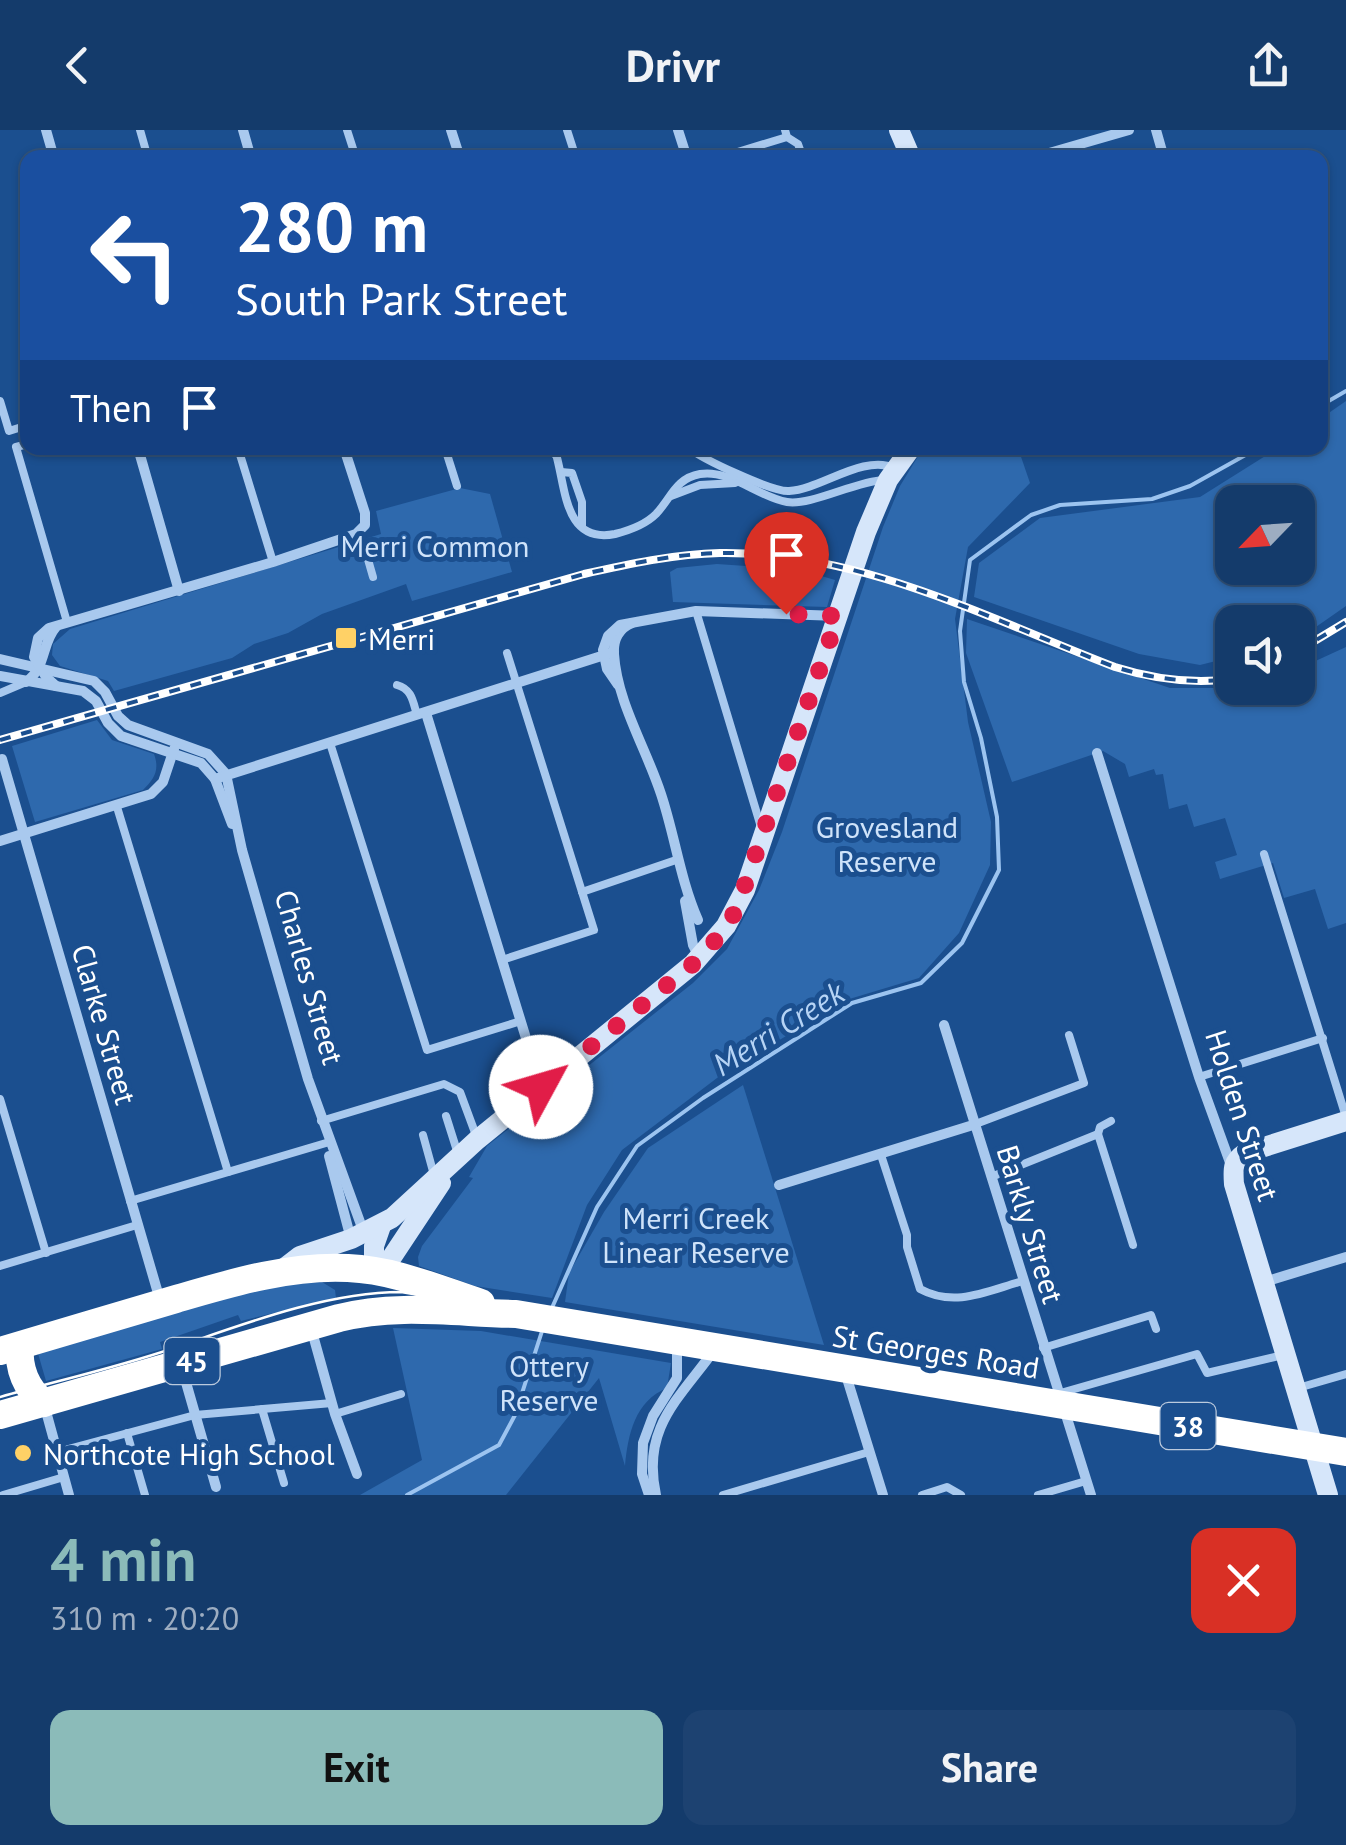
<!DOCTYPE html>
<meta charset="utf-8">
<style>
body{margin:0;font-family:"PT Sans",sans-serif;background:#1d4271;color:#f1f3f6;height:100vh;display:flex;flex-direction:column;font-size:38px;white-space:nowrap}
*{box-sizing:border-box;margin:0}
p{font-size:32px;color:#9dadc1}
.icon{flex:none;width:55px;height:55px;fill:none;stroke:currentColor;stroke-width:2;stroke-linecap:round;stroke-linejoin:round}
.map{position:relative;height:1365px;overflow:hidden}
.panel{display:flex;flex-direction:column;background:#143b6b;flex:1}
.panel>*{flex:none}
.top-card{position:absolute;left:20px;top:20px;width:1308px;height:305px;border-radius:20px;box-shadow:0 2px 8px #0004,0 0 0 2px #33557e;background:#1a4fa0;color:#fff;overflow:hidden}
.needle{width:65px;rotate:245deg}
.controls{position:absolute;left:1215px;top:355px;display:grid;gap:20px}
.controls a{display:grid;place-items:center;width:100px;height:100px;border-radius:20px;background:#143b6b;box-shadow:0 2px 8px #0004,0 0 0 2px #33557e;font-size:50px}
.pin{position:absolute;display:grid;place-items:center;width:85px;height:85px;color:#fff;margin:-102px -42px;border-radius:50% 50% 50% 0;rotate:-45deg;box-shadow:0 0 10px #0007}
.pin .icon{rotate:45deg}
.me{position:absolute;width:110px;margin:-55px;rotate:51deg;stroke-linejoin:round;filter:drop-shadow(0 0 8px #0008)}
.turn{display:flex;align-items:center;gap:35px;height:210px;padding:0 50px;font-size:45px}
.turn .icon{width:130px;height:130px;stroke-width:2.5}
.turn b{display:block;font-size:70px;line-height:85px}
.then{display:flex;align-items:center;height:95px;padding:0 50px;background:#0003;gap:20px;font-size:38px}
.round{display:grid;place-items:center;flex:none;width:105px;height:105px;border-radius:20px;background:#1d4271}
.headline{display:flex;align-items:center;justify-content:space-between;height:170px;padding:0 50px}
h1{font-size:60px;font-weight:600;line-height:75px;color:#8bbbb9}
.cta{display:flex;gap:20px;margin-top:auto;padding:20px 50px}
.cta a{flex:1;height:115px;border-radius:20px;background:#8bbbb9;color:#111;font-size:40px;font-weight:600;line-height:115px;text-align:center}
.cta a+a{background:#1d4271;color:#f1f3f6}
header{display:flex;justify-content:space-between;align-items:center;height:130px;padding:0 50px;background:#143b6b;font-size:45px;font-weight:600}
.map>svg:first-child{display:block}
.green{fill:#2e69ad;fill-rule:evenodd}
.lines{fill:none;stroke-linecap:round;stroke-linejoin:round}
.stream{stroke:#9cc4f0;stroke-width:4}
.lane{stroke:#a9c9ee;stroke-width:8}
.street{stroke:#a9c9ee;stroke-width:10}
.secondary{stroke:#d6e6fa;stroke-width:20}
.highway{stroke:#fff;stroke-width:28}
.tram{stroke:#fff;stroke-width:2.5}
.rail-casing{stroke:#fff;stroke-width:8}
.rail{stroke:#1b4f8f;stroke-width:4;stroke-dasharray:11;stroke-linecap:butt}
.route{stroke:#e11d48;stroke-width:18;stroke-dasharray:0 32.4}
.poi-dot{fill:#ffd166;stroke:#1b4f8f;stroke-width:4}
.labels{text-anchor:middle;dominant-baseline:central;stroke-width:10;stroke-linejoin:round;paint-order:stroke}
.shield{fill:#1b4f8f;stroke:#bbcadd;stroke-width:2.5}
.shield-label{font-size:28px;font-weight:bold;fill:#fff}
.park-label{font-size:30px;fill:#cfe3fa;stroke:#1b4f8f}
.poi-label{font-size:30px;fill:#fff;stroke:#1b4f8f;text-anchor:start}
.street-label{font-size:30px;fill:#fff;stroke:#1b4f8f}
.water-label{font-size:32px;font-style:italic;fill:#b5d3f5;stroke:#1b4f8f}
</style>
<header><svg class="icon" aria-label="back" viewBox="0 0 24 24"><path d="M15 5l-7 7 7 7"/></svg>Drivr<svg class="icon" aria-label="share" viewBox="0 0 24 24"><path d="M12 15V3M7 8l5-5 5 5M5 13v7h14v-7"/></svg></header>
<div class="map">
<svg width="1346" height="1365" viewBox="0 0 1346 1365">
<rect width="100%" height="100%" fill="#1b4f8f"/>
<g class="green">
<path d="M1346,271V476L1313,499L1298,505V492H1232V527L1200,535L1139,524L974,467L979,433L1040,388L1200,367L1278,318H1320V289ZM1232,372H1298V438H1232Z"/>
<polygon points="923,318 1018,318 1030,353 968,417 955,489 968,592 991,692 990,735 959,803 919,848 846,870 721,945 622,1020 587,1075 552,1168 475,1156 419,1136 418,1127 422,1116 473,1048 469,1047 487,1016 693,853 727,819 759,760 782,702 883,397 900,356"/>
<polygon points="460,358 490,364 512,442 412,471 406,454 322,484 288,503 254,514 232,528 114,561 108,551 60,536 52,525 53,514 70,499 381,404 376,381"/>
<polygon points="717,434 801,440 835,450 827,477 673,472 670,442 677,438"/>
<polygon points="967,489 1170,558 1298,558 1298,539 1346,517 1346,793 1328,799 1315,759 1284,768 1273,733 1220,749 1215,732 1237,725 1225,688 1194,697 1187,674 1169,679 1163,644 1156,645 1154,639 1129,647 1125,634 1103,621 1012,652 966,523"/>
<path d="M97,590L112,610L154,624C160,640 154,649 143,660L35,692L12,616Z"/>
<polygon points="743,955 824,1215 565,1172 569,1143 604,1082 648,1018"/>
<polygon points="322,1152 335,1160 336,1168 241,1191 238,1185 160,1212 162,1219 46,1251 37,1220 249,1157"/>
<path d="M393,1198L481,1201L671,1233L667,1258C635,1271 628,1304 625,1336L599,1248L506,1365H360L422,1330Z"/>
</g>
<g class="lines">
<g class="stream">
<polyline points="1320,276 1346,261"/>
<polyline points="551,1180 597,1077 637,1016 703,968 852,873 921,853 962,813 999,740 997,687 981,608 964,552 960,501 970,430 1031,385 1060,375 1152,369 1190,356 1258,318"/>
<polyline points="407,1365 499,1315 515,1285 543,1198"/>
</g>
<g class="lane">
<polyline points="140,0 148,28"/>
<polyline points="347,0 356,28"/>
<polyline points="567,0 576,28"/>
<polyline points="785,0 787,7 798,14 803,28"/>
<polyline points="718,28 787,7"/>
<polyline points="0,271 9,301 28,295"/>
<polyline points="28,314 16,317 67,492"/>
<polyline points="238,318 273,432"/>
<polyline points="445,318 457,356"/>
<path d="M689,318C702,329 772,362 789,361C822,359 862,324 895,338"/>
<path d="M556,324C566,358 564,414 615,404C631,400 645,395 656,384C671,368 676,348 700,344C730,339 758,367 787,372C811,376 856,351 884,350"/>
<polyline points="561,342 572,343 582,372 582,396"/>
<polyline points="671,366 700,355 735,353"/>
<polyline points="356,404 365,419 373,447"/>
<polyline points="696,481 761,697"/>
<path d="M397,555C412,559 413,572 417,585"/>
<polyline points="0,563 26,552"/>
<polyline points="330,613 427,920 521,891"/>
<polyline points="117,677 228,1042"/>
<polyline points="1264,724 1346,987"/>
<polyline points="582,762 676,730"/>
<polyline points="502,830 594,800 507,523"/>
<polyline points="1199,947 1323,908"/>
<polyline points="0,969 46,1123"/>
<polyline points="446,986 458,1024"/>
<polyline points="321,991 444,954 460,962 477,1008"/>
<polyline points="973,995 1084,953 1069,905"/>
<polyline points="1098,1004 1100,997 1111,991"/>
<polyline points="423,1005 434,1045"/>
<path d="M881,1025L907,1105V1117L920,1159C955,1178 987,1161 1023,1151"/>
<polyline points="991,1047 1098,1004 1133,1115"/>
<polyline points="130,1071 326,1013"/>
<polyline points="0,1136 137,1095"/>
<polyline points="1043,1218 1151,1185 1156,1199"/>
<polyline points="1298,1258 1346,1244"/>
<polyline points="1057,1264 1197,1224 1207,1243 1283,1225"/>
<polyline points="262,1279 284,1353"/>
<polyline points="335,1284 401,1264"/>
<polyline points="127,1303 145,1365"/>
<polyline points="57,1322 195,1285 332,1273"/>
<polyline points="3,1365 64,1347"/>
<polyline points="723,1365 869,1322"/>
<polyline points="922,1365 947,1357 961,1365"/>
<polyline points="1038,1365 1086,1351"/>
</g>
<g class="street">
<polyline points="46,0 54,28"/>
<polyline points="243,0 251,28"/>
<polyline points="451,0 460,28"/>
<polyline points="678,0 687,28"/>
<polyline points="1156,0 1164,28"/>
<polyline points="1032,28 1129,0"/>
<polyline points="138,318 179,461"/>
<polyline points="554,318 556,324"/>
<path d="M632,493C619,498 613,510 614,524C617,572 646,618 661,664C675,706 680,749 698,790"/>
<polyline points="0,529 94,551 105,562 118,586 128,595 208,624 226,644 242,720 308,949 364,1103"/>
<polyline points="0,546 83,561 96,571 108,593 121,606 201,633 215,649 232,694"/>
<path d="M26,552C47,537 41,514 56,497"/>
<polyline points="618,555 607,539 603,520 608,506 620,495 696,481 838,486"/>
<polyline points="56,556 46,547 34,527 38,508 49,498 273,432 356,404 365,395 365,383 344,318"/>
<polyline points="426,583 541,957"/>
<polyline points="1097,623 1199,947 1232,1038"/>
<polyline points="2,629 160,1170"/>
<polyline points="215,649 614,522"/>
<polyline points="0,711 151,664 163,652 174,619"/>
<polyline points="685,771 693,815 699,827"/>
<polyline points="944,895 1091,1365"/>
<polyline points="329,1026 351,1109"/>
<polyline points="779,1055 973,995"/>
<polyline points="1264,1152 1346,1127"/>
<polyline points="311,1198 335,1284 357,1344"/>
<polyline points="181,1235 216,1357"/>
<polyline points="845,1242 883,1365"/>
<polyline points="44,1274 69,1365"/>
<polyline points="649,1365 642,1344 643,1313 653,1286 677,1248 677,1212"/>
<path d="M656,1365C641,1297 680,1268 715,1219"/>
</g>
<g class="secondary">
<polyline points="899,0 911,28"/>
<polyline points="374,1141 388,1133 441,1053"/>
<polyline points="374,1141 374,1116 381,1096"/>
<polyline points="278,1143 300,1126 351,1109 392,1088 477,1010 693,834 726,796 745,760 866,402 888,350 911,318"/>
<path d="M1328,1365L1234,1054C1233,1039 1232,1032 1245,1023L1346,991"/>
</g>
<g class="highway">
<path d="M20,1216C18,1238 26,1259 44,1273"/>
<path d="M0,1221C59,1204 117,1186 176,1169C231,1153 290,1135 348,1138C395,1140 438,1159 481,1173"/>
<path d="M0,1285L339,1188C398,1173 457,1183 516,1184L1346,1322"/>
</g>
<path class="tram" d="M0,1267C56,1251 115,1238 171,1219C241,1195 326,1162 401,1162L1346,1319"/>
<defs>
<g id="rail">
<polyline points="1298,521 1346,492"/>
<path d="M0,610L584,444C628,434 675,424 720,423C860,421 987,488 1115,537C1153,549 1193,554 1232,549"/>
</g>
</defs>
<use href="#rail" class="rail-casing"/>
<use href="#rail" class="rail"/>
</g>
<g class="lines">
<polyline class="route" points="541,957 693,834 711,816 736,781 838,486 786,484"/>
</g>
<g class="poi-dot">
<rect x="334" y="496" width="24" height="24" rx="5"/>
<circle cx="23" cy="1323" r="10"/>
</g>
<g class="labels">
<g class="shield">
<rect x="164.5" y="1208" width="55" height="46" rx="8"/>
<rect x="1160.5" y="1273" width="55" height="46" rx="8"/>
</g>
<g class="shield-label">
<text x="192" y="1231">45</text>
<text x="1188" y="1296">38</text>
</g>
<g class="park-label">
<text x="435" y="415">Merri Common</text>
<text x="887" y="696">Grovesland<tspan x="887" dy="34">Reserve</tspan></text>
<text x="696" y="1087">Merri Creek<tspan x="696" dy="34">Linear Reserve</tspan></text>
<text x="549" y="1235">Ottery<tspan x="549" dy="34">Reserve</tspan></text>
</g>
<g class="poi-label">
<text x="368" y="508">Merri</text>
<text x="43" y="1323">Northcote High School</text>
</g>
<g class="street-label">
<text transform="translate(310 847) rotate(74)">Charles Street</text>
<text transform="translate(105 894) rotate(74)">Clarke Street</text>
<text transform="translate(1243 985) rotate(72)">Holden Street</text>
<text transform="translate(1031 1094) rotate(73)">Barkly Street</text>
<text transform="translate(936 1221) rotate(9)">St Georges Road</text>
</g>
<g class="water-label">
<text transform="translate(778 898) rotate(-32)">Merri Creek</text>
</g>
</g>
</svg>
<div class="controls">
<a><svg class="needle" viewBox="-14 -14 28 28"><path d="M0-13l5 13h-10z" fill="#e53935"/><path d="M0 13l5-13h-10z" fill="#9dadc1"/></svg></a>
<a><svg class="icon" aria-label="sound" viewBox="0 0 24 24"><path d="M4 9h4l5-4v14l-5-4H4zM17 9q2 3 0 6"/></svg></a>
</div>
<div class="pin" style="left:786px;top:484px;background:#d93025"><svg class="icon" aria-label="arrive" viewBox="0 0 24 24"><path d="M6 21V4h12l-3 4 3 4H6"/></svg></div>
<svg class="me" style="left:541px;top:957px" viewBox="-20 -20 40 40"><circle r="19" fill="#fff"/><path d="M0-13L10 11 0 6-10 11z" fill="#e11d48"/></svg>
<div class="top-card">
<div class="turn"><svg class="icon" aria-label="left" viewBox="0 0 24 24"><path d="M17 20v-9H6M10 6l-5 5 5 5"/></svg><div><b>280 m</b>South Park Street</div></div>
<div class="then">Then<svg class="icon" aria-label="arrive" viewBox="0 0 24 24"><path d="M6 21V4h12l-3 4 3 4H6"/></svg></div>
</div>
</div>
<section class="panel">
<div class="headline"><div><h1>4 min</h1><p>310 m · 20:20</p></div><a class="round" style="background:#d93025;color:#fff"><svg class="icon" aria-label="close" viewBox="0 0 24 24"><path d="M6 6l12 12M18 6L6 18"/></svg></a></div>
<div class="cta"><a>Exit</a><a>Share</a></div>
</section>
